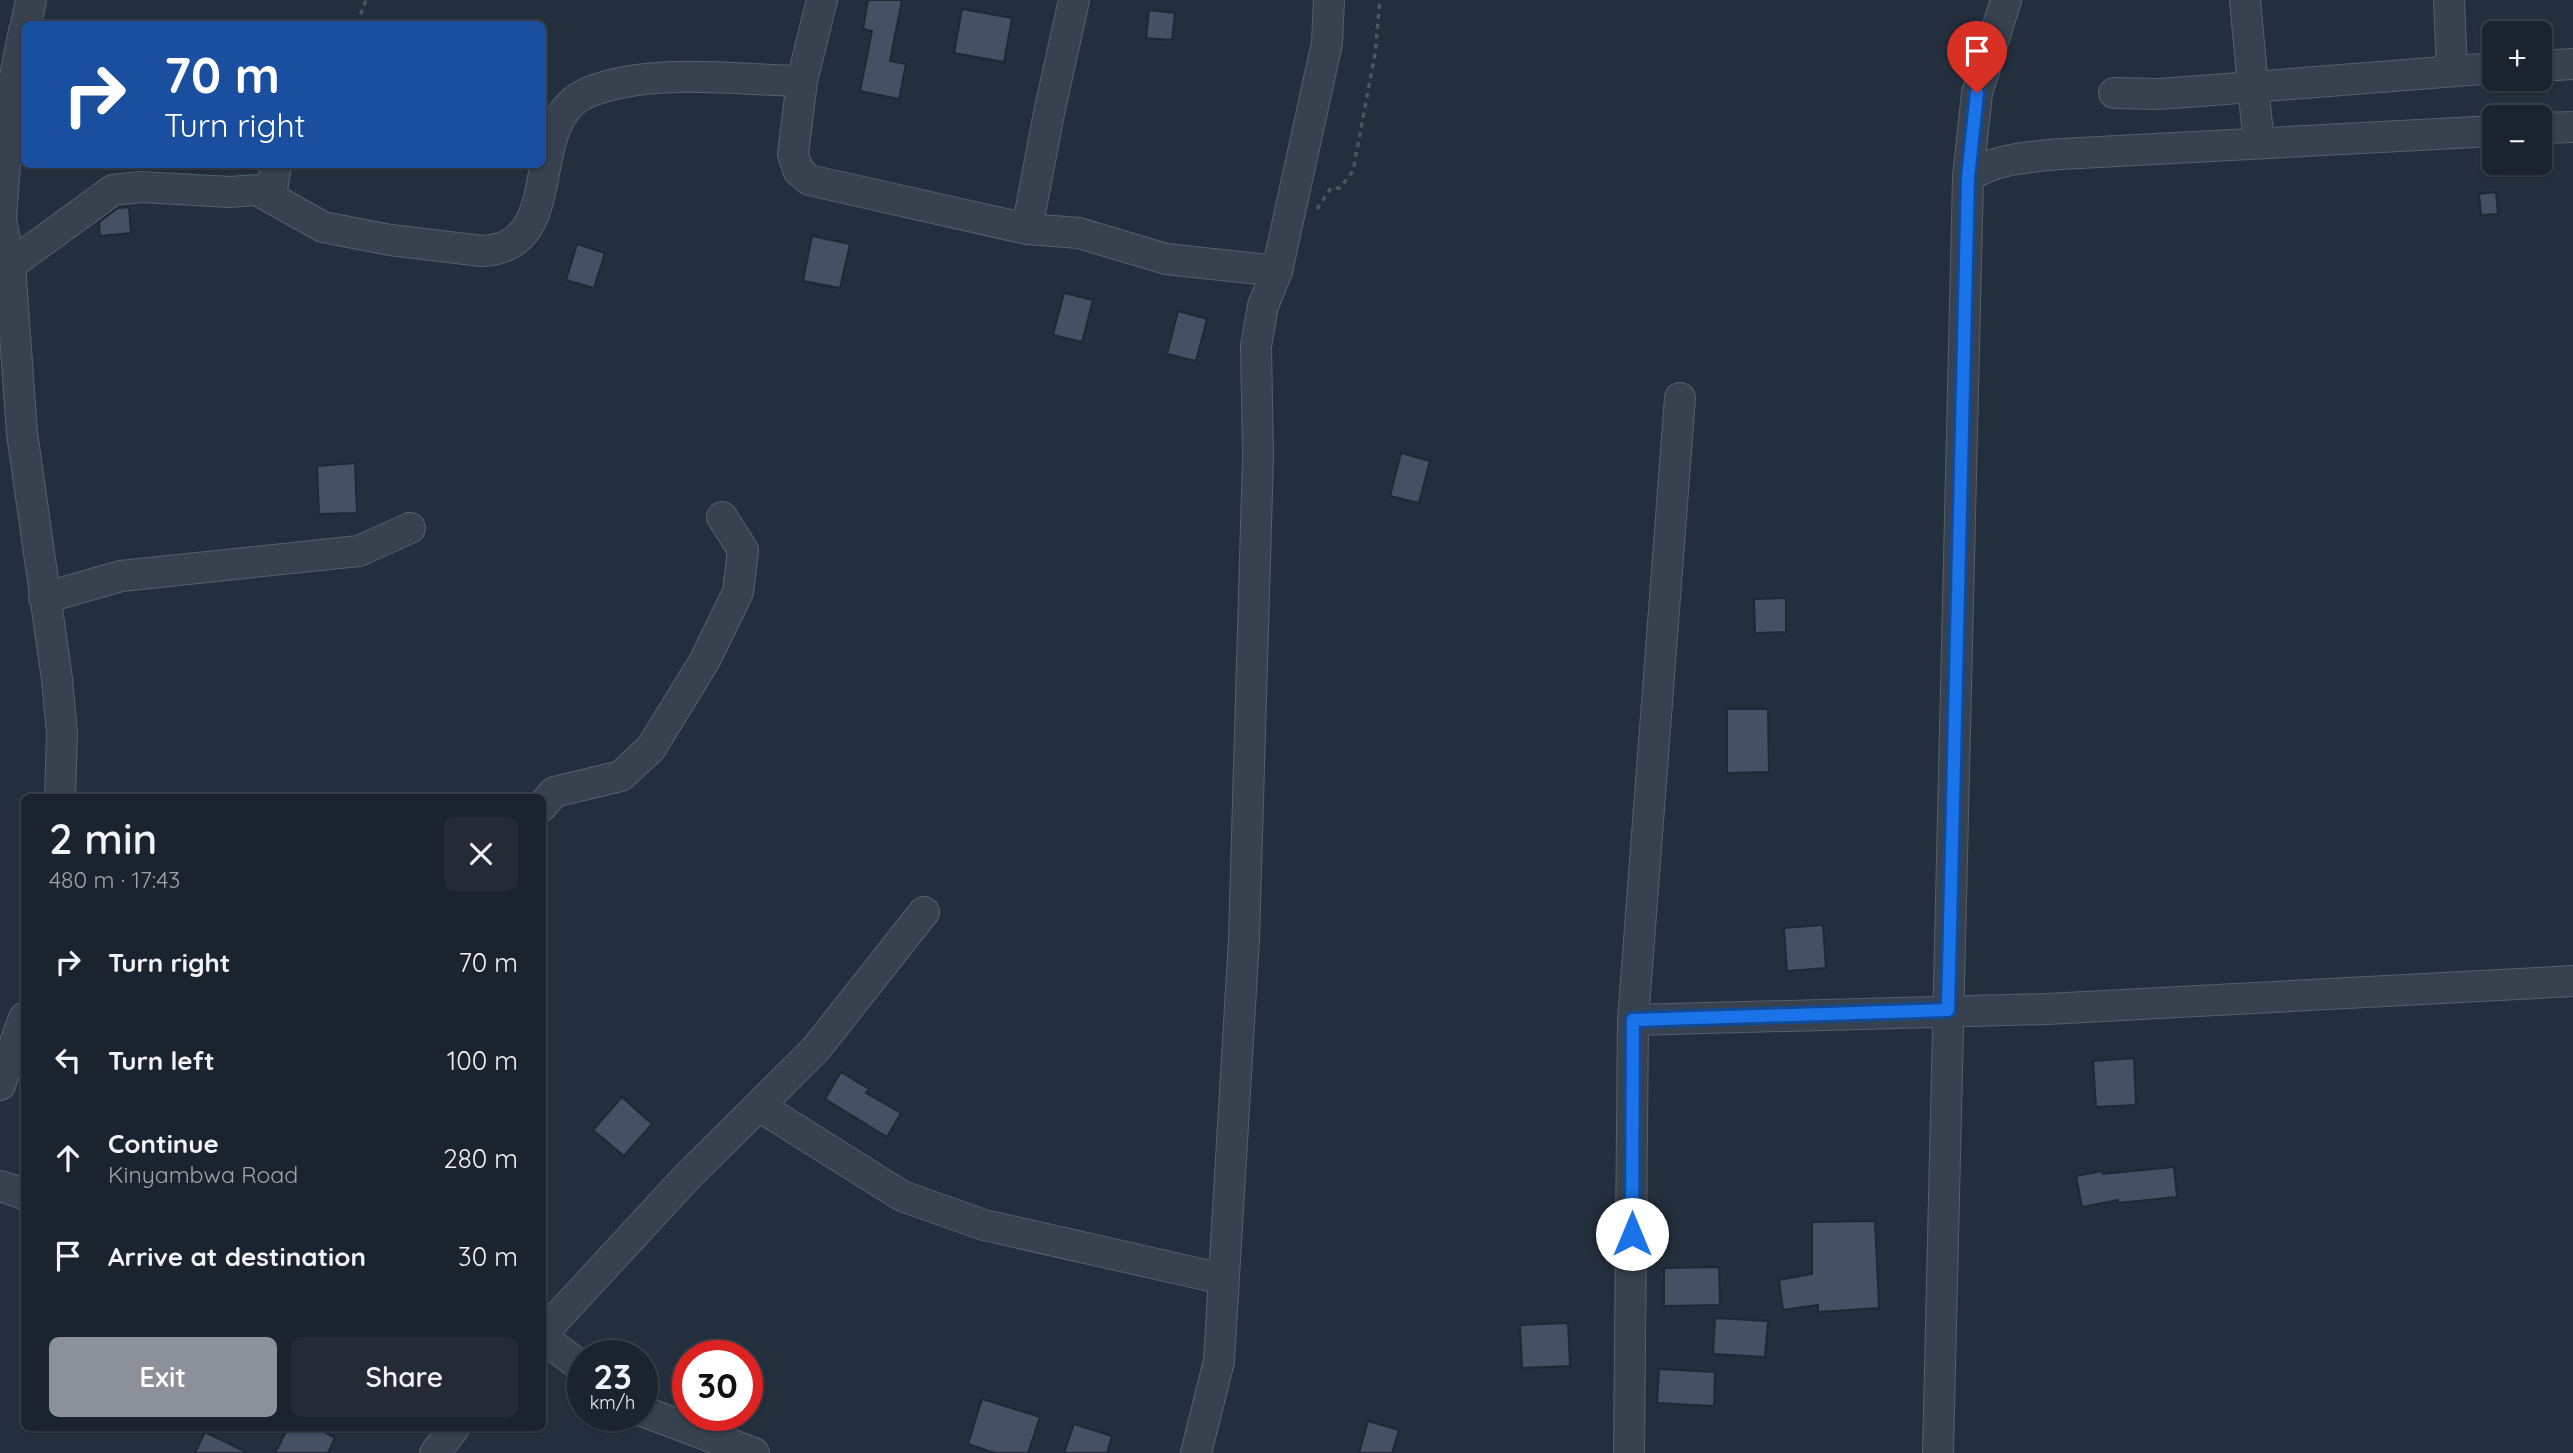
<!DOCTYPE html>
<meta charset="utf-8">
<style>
body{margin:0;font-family:Quicksand,sans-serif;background:#242b36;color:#f1f3f6;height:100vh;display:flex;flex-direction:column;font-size:26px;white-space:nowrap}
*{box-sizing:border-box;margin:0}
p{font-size:23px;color:#a0a4aa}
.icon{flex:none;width:38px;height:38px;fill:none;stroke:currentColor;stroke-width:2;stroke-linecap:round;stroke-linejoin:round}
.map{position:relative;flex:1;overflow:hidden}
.sheet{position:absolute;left:21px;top:794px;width:525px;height:637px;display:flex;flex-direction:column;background:#1b232e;border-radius:10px;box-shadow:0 2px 5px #0004,0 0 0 2px #39404a}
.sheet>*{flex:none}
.top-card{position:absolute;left:21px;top:21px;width:525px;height:147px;border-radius:10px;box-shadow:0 2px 5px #0004,0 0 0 2px #39404a;background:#1a4fa0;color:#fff;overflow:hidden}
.buttons{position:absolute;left:2482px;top:21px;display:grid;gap:14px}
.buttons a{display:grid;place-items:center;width:70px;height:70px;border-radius:10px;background:#1b232e;box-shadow:0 2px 5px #0004,0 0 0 2px #39404a;font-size:35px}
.speed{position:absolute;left:567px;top:1340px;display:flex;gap:14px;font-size:35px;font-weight:700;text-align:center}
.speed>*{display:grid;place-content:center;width:91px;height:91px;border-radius:50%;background:#1b232e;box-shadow:0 2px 5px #0004,0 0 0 2px #39404a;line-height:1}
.speed small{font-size:18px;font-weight:400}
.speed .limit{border:10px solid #d22;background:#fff;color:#111}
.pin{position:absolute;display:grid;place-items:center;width:60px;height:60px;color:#fff;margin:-72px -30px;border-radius:50% 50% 50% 0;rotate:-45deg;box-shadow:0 0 7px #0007}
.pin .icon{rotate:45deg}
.me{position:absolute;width:77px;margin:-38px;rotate:0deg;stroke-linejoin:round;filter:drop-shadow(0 0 5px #0008)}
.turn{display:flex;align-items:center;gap:24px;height:147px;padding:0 28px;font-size:32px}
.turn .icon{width:91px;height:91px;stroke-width:2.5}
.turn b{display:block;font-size:49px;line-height:60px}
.round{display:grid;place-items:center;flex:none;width:74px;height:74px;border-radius:10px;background:#242b36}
.summary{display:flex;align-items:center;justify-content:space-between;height:119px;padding:0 28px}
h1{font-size:42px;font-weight:600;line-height:52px}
.cta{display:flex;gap:14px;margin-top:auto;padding:14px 28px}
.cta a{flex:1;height:80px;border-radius:10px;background:#8c9099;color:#fff;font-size:28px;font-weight:600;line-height:80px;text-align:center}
.cta a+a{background:#242b36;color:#f1f3f6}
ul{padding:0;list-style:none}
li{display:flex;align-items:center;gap:21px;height:98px;padding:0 28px}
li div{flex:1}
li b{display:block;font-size:26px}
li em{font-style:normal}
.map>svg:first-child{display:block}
.building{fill:#455162;stroke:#1f2835;stroke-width:2}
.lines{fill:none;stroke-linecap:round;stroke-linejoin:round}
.minor-casing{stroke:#565f6c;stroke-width:32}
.path{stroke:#44595c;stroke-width:3.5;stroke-dasharray:5 5;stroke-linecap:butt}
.minor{stroke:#38414e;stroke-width:30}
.route-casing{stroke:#114b97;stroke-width:18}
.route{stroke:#1a73e8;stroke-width:12}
</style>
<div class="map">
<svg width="2573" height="1453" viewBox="0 0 2573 1453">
<rect width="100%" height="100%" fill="#242f3e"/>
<g class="building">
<polygon points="868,0 902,0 890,61 906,64 899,99 860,91 872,31 863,29"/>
<polygon points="962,9 1012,18 1004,62 954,53"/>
<polygon points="1149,10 1175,13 1172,40 1146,38"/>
<polygon points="2496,192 2498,214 2481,215 2479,194"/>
<polygon points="129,207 131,233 100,236 99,222 118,208"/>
<polygon points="812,236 850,244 840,288 803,281"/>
<polygon points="577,244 605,253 594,288 566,280"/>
<polygon points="1064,293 1093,300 1082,342 1053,335"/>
<polygon points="1178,311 1207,319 1196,361 1167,354"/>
<polygon points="1401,453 1430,461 1419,503 1390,496"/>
<polygon points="355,463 357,513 319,514 317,466"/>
<polygon points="1786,598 1786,632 1755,633 1754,599"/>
<polygon points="1727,709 1768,709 1769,772 1727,773"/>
<polygon points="1823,925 1826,968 1787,971 1784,928"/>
<polygon points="2134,1058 2136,1105 2096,1107 2093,1061"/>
<polygon points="841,1072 869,1089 866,1093 901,1113 887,1137 825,1099"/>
<polygon points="622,1097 652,1124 624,1156 593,1130"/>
<polygon points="2174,1167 2177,1197 2118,1203 2118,1200 2082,1207 2076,1176 2102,1171 2103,1174"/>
<polygon points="1875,1221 1879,1308 1818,1312 1818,1305 1783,1310 1779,1280 1812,1274 1812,1222"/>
<polygon points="1719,1267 1720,1305 1664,1306 1664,1268"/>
<polygon points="1715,1318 1768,1321 1765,1357 1713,1354"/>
<polygon points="1568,1323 1570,1366 1522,1368 1520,1325"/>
<polygon points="1659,1369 1715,1372 1714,1406 1657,1403"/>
<polygon points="982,1399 1040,1417 1028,1453 995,1453 968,1444"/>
<polygon points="1368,1421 1399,1430 1392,1453 1359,1453"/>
<polygon points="1074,1424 1112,1436 1107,1453 1064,1453"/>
<polygon points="288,1428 317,1428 335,1438 328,1453 275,1453"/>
<polygon points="205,1432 248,1453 195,1453"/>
</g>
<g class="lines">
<defs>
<g id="minor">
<polyline points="822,0 802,81 793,154 798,170 809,180 1027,229 1079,233 1166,259 1277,271"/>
<polyline points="2449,0 2452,71"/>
<polyline points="26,24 31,0"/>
<polyline points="24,31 9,106 1,220 10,265 22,433 57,679 62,733 60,798"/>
<polyline points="2539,66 2573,64"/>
<polyline points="2114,93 2159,94 2253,87 2245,0"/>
<polyline points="2539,128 2573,127"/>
<polyline points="2259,143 2253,87 2494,68"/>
<polyline points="1968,177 1977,93 2006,0"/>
<polyline points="271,197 276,164"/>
<polyline points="1027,229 1049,113 1074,0"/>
<path d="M10,265L113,190L141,187L230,192L257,190L323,227L390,240L482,251C571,247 519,120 589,92C652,67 735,80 802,81"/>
<polyline points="44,598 121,576 359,551 410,528"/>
<polyline points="542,806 554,792 621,776 651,748 705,660 738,592 743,550 722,517"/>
<polyline points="1633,1020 2047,1009 2573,981"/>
<polyline points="0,1085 24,1018"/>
<polyline points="759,1106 902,1196 984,1225 1223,1279"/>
<polyline points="0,1186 24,1194"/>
<polyline points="542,1334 687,1177 815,1050 924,912"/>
<polyline points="542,1337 583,1368"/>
<polyline points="642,1411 754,1453"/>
<polyline points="435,1453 454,1428"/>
<polyline points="1196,1453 1219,1361 1244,939 1258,456 1256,346 1263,306 1277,271 1327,43 1329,0"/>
<polyline points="1629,1453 1633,1020 1680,398"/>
<path d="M1938,1453L1968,177C1997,158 2028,157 2061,154L2494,131"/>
</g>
</defs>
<use href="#minor" class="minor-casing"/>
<g class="path">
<polyline points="357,24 366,0"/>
<polyline points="1317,209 1331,188 1340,188 1353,171 1375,54 1380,0"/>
</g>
<use href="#minor" class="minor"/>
</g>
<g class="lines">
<defs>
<polyline id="route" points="1632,1234 1633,1020 1948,1010 1968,177 1977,93"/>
</defs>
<use href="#route" class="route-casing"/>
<use href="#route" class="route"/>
</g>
</svg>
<div class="buttons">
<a>+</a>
<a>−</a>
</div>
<div class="speed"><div>23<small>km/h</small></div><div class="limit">30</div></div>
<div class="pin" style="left:1977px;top:93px;background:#d93025"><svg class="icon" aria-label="arrive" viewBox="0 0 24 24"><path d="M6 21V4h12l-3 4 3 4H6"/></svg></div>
<svg class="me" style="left:1632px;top:1234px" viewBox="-20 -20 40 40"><circle r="19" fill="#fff"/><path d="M0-13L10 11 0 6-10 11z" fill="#1a73e8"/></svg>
<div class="top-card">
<div class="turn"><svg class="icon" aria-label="right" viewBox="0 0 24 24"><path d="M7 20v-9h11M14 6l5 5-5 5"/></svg><div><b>70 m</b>Turn right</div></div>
</div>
<section class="sheet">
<div class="summary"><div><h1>2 min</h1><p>480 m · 17:43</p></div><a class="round"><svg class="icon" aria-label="close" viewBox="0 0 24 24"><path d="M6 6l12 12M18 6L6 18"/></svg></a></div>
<ul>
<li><svg class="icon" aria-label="right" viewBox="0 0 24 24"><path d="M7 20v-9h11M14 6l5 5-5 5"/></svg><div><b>Turn right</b></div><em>70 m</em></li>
<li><svg class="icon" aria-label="left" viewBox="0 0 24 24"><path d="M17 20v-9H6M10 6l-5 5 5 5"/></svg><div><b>Turn left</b></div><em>100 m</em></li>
<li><svg class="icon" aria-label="ahead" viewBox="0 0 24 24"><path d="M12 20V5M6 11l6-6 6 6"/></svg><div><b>Continue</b><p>Kinyambwa Road</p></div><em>280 m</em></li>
<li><svg class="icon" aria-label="arrive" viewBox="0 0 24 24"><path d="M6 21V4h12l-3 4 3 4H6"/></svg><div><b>Arrive at destination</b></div><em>30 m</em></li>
</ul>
<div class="cta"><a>Exit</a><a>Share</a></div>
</section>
</div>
